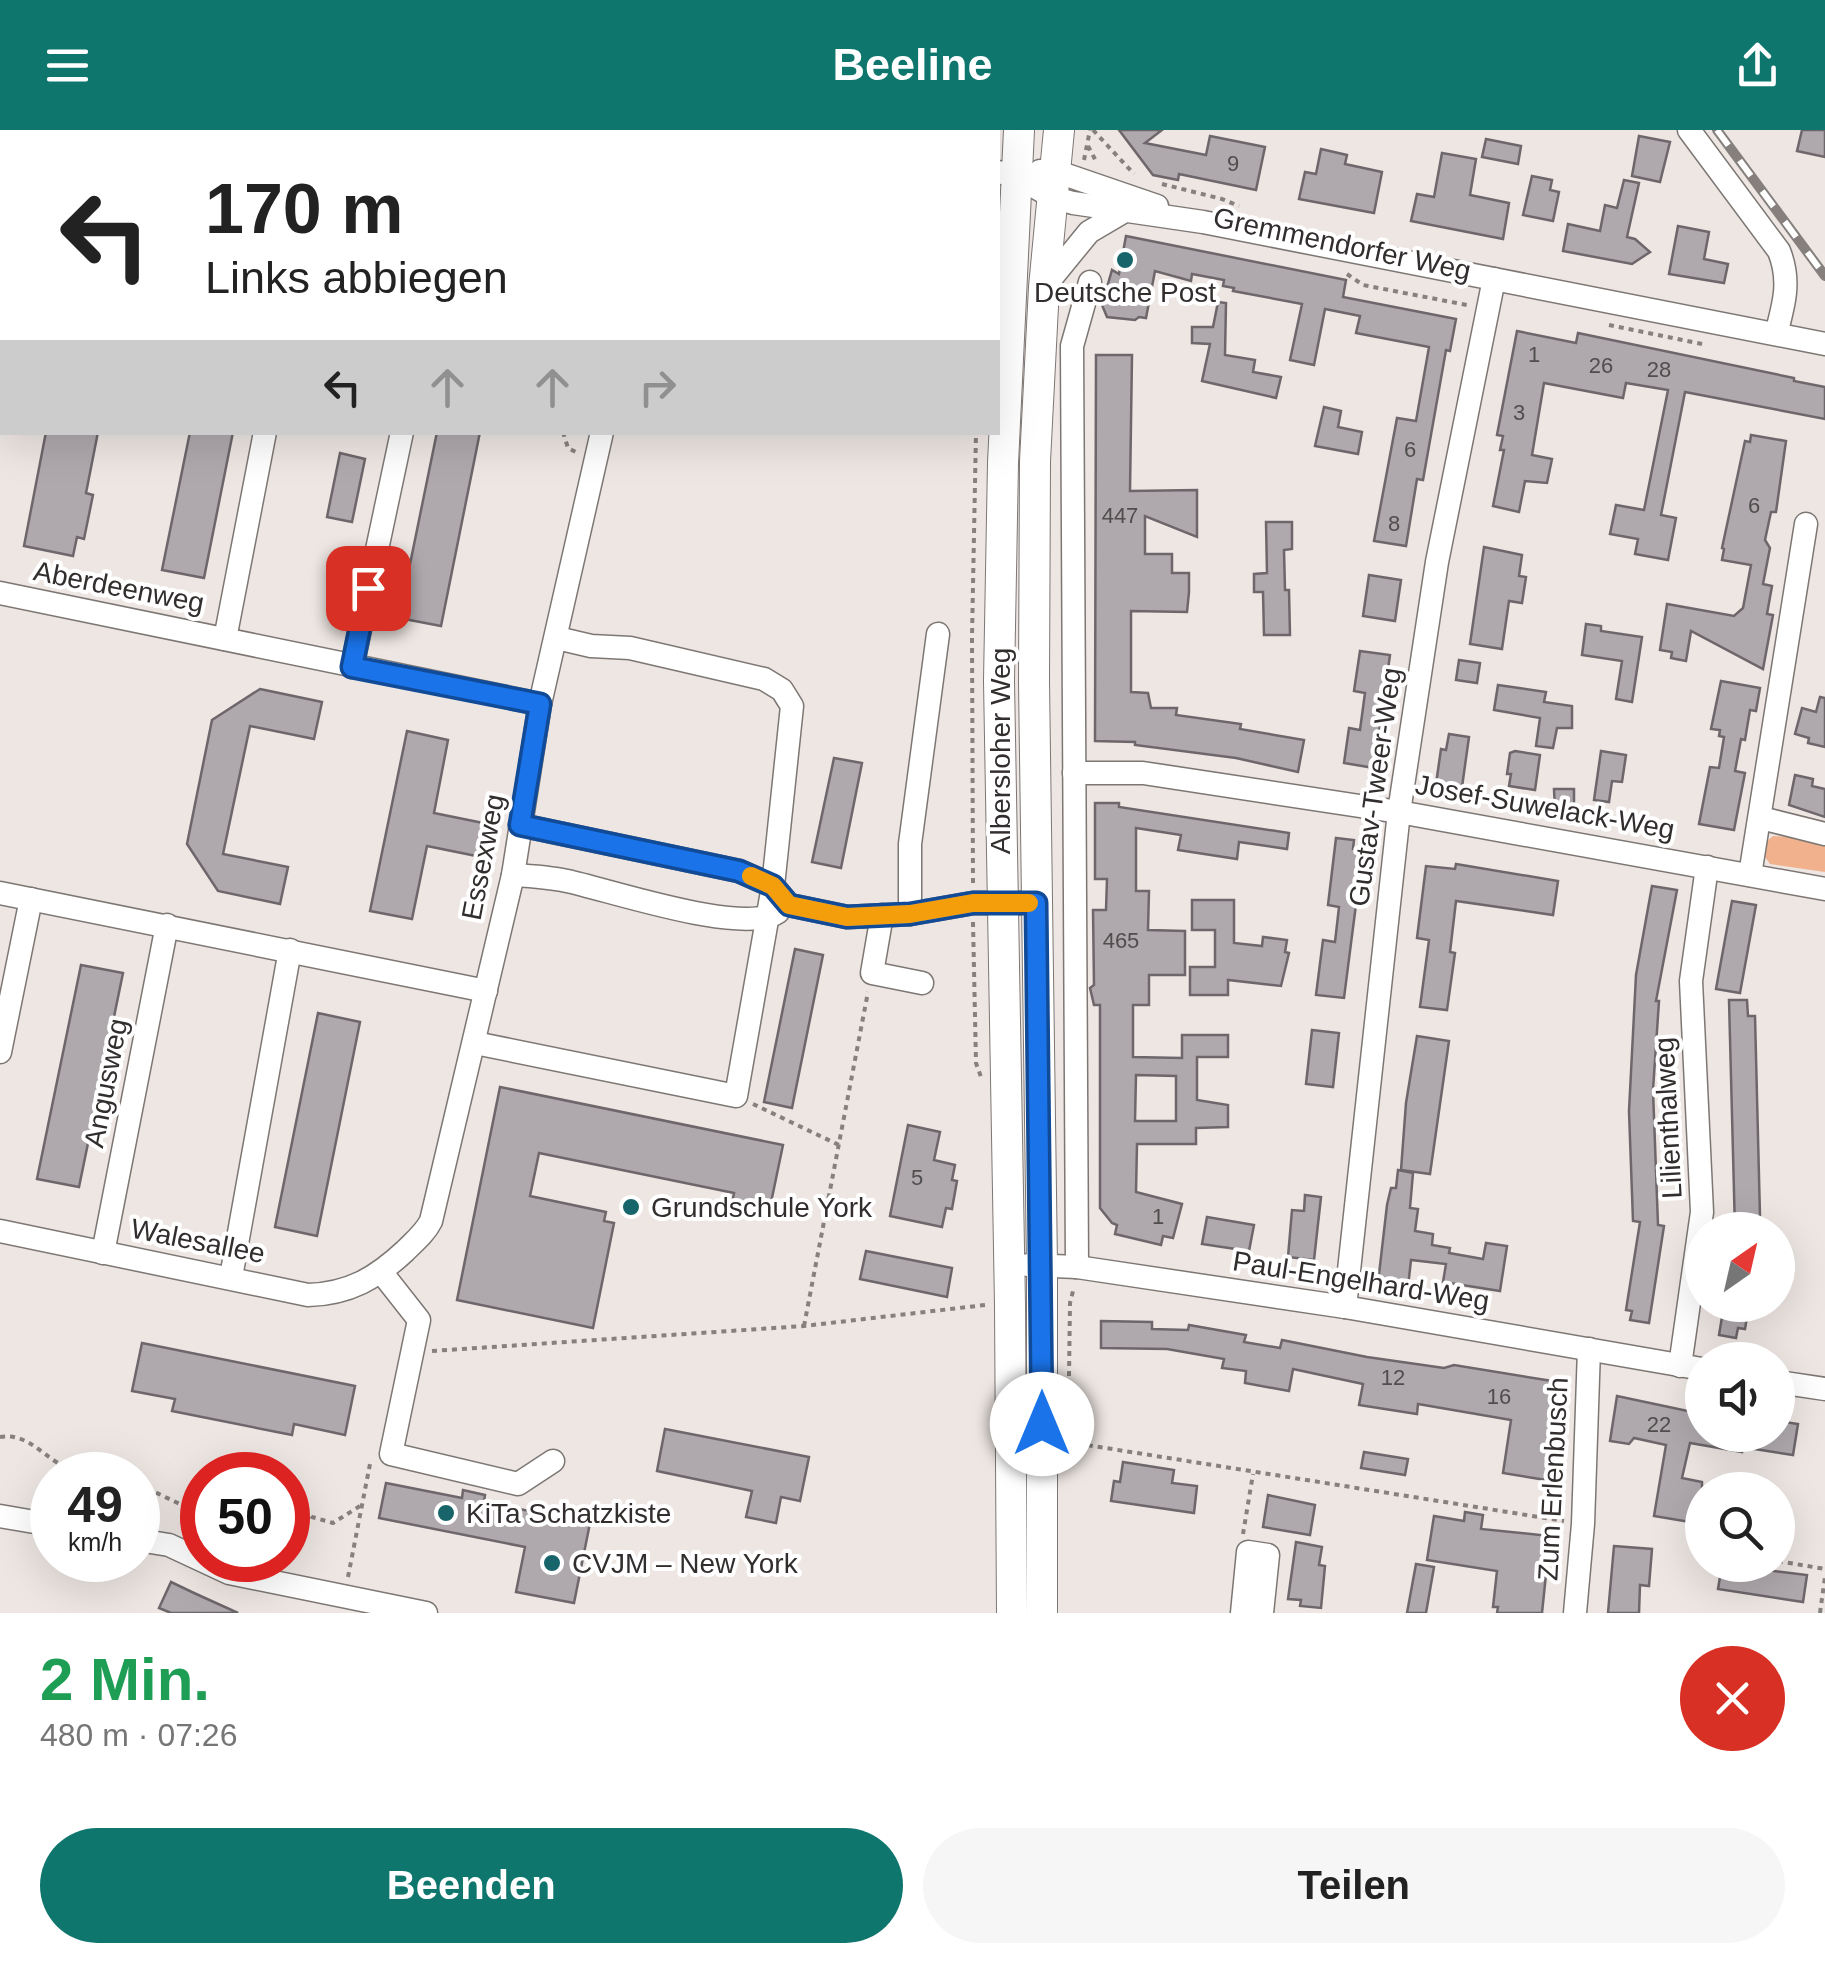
<!DOCTYPE html>
<html lang="de">
<meta charset="utf-8">
<style>
body{margin:0;font-family:Arial,sans-serif;background:#f6f6f6;color:#222;height:100vh;display:flex;flex-direction:column;font-size:38px;white-space:nowrap}
*{box-sizing:border-box;margin:0}
p{font-size:32px;color:#767676}
.icon{flex:none;width:55px;height:55px;fill:none;stroke:currentColor;stroke-width:2;stroke-linecap:round;stroke-linejoin:round}
.map{position:relative;height:1483px;overflow:hidden}
.sheet{display:flex;flex-direction:column;background:#fff;flex:1}
.sheet>*{flex:none}
.top-card{position:absolute;left:0px;top:0px;width:1000px;height:305px;box-shadow:0 10px 40px #0002;background:#fff;color:#222;overflow:hidden}
.needle{width:65px;rotate:34deg}
.tools{position:absolute;left:1685px;top:1082px;display:grid;gap:20px}
.tools a{display:grid;place-items:center;width:110px;height:110px;border-radius:50%;background:#fff;box-shadow:0 10px 40px #0002;font-size:50px}
.speed{position:absolute;left:30px;top:1322px;display:flex;gap:20px;font-size:50px;font-weight:700;text-align:center}
.speed>*{display:grid;place-content:center;width:130px;height:130px;border-radius:50%;background:#fff;box-shadow:0 10px 40px #0002;line-height:1}
.speed small{font-size:25px;font-weight:400}
.speed .limit{border:15px solid #d22;background:#fff;color:#111}
.pin{position:absolute;display:grid;place-items:center;width:85px;height:85px;color:#fff;margin:-42px;border-radius:20px;box-shadow:0 5px 15px #0006}
.me{position:absolute;width:110px;margin:-55px;rotate:0deg;stroke-linejoin:round;filter:drop-shadow(0 0 8px #0008)}
.turn{display:flex;align-items:center;gap:35px;height:210px;padding:0 40px;font-size:45px}
.turn .icon{width:130px;height:130px;stroke-width:2.5}
.turn b{display:block;font-size:70px;line-height:85px}
.lanes{display:flex;align-items:center;height:95px;padding:0 40px;background:#0003;justify-content:center;gap:50px;direction:ltr}
.lanes .off{opacity:.35}
.round{display:grid;place-items:center;flex:none;width:105px;height:105px;border-radius:52px;background:#f6f6f6}
.head{display:flex;align-items:center;justify-content:space-between;height:170px;padding:0 40px}
h1{font-size:60px;font-weight:800;line-height:75px;color:#1e9e55}
.button{display:flex;gap:20px;margin-top:auto;padding:20px 40px}
.button a{flex:1;height:115px;border-radius:60px;background:#0f766e;color:#fff;font-size:40px;font-weight:800;line-height:115px;text-align:center}
.button a+a{background:#f6f6f6;color:#222}
header{display:flex;justify-content:space-between;align-items:center;height:130px;padding:0 40px;background:#0f766e;color:#fff;font-size:45px;font-weight:800}
.map>svg:first-child{display:block}
.green{fill:#f1b18d}
.building{fill:#afa9ad;stroke:#6d676b;stroke-width:2.5;fill-rule:evenodd}
.lines{fill:none;stroke-linecap:round;stroke-linejoin:round}
.minor-casing{stroke:#7d7774;stroke-width:25}
.major-casing{stroke:#7d7774;stroke-width:32}
.path{stroke:#86817f;stroke-width:4;stroke-dasharray:5 5;stroke-linecap:butt}
.minor{stroke:#fff;stroke-width:22}
.major{stroke:#fff;stroke-width:30}
.rail-casing{stroke:#85807e;stroke-width:10}
.rail{stroke:#fff;stroke-width:6;stroke-dasharray:19;stroke-linecap:butt}
.route-casing{stroke:#114b97;stroke-width:25}
.route{stroke:#1a73e8;stroke-width:18}
.slow{stroke:#f59e0b;stroke-width:18}
.poi-dot{fill:#17656b;stroke:#fff;stroke-width:4}
.labels{text-anchor:middle;dominant-baseline:central;stroke-width:8;stroke-linejoin:round;paint-order:stroke}
.number-label{font-size:22px;fill:#504d4d}
.street-label{font-size:28px;fill:#312e2d;stroke:#fff}
.poi-label{font-size:28px;fill:#312e2d;stroke:#fff;text-anchor:start}
</style>
<header><svg class="icon" aria-label="menu" viewBox="0 0 24 24"><path d="M4 6h16M4 12h16M4 18h16"/></svg>Beeline<svg class="icon" aria-label="share" viewBox="0 0 24 24"><path d="M12 15V3M7 8l5-5 5 5M5 13v7h14v-7"/></svg></header>
<div class="map">
<svg width="1825" height="1483" viewBox="0 0 1825 1483">
<rect width="100%" height="100%" fill="#ede6e2"/>
<polygon class="green" points="1773,706 1790,707 1825,715 1825,742 1770,734 1763,724 1765,713"/>
<g class="building">
<polygon points="1119,0 1162,0 1145,13 1206,25 1210,6 1265,17 1256,60 1179,44 1178,50 1153,45"/>
<polygon points="1802,0 1825,0 1825,27 1797,21"/>
<polygon points="1639,6 1670,12 1660,52 1632,46"/>
<polygon points="1486,9 1521,16 1518,34 1482,27"/>
<polygon points="1321,19 1347,25 1345,34 1382,42 1374,83 1299,69 1305,42 1316,44"/>
<polygon points="1442,23 1476,29 1470,65 1509,73 1503,109 1411,91 1417,64 1434,67"/>
<polygon points="1532,46 1552,50 1550,60 1559,62 1553,91 1523,85"/>
<polygon points="1624,50 1639,53 1627,107 1635,109 1650,122 1632,134 1563,121 1568,94 1600,101 1605,75 1617,78"/>
<polygon points="1678,96 1709,102 1704,129 1728,134 1724,153 1669,144"/>
<polygon points="1126,106 1346,150 1343,167 1456,189 1450,221 1446,220 1423,350 1417,349 1406,416 1374,411 1397,288 1416,291 1429,217 1356,203 1360,186 1325,179 1314,235 1290,230 1302,174 1233,161 1234,158 1223,156 1224,150 1192,144 1191,151 1155,141 1146,188 1139,187 1135,190 1107,187 1102,175 1112,140 1119,144"/>
<polygon points="1218,172 1226,173 1225,225 1255,230 1253,242 1281,247 1276,268 1202,251 1210,214 1192,213 1192,197 1213,197"/>
<polygon points="1517,201 1576,213 1578,203 1794,248 1794,251 1825,257 1825,289 1685,262 1661,385 1676,388 1668,430 1635,424 1638,409 1610,404 1616,375 1644,380 1668,260 1626,253 1623,268 1544,253 1532,325 1552,329 1547,353 1525,351 1519,382 1493,376 1504,320 1500,320 1503,306 1497,305"/>
<polygon points="1096,225 1132,225 1130,361 1197,360 1197,407 1145,386 1145,424 1172,424 1172,443 1189,443 1189,462 1187,482 1131,481 1131,562 1148,563 1151,578 1177,578 1176,585 1241,594 1240,599 1304,610 1298,642 1236,628 1135,615 1135,612 1095,611"/>
<polygon points="1324,277 1341,281 1338,297 1362,302 1358,324 1315,316"/>
<polygon points="46,302 98,302 86,363 93,365 84,409 77,407 73,426 24,416"/>
<polygon points="190,302 233,302 204,448 162,440"/>
<polygon points="437,302 480,302 441,496 399,488"/>
<polygon points="1751,305 1786,311 1776,382 1771,382 1765,410 1770,418 1763,454 1772,456 1767,484 1773,485 1763,539 1691,501 1686,531 1671,528 1672,522 1660,520 1667,474 1734,486 1743,478 1751,435 1722,430 1724,419 1722,418 1745,311 1750,312"/>
<polygon points="340,323 365,329 352,392 327,387"/>
<polygon points="1266,392 1292,392 1292,419 1284,420 1285,460 1289,460 1290,505 1264,505 1263,462 1254,462 1254,444 1267,443"/>
<polygon points="1484,417 1522,425 1519,446 1526,447 1522,473 1509,471 1502,519 1470,514"/>
<polygon points="1369,445 1401,450 1395,491 1363,486"/>
<polygon points="1586,494 1601,496 1601,501 1642,507 1632,572 1616,569 1622,531 1582,525"/>
<polygon points="1360,521 1390,525 1374,638 1344,633 1349,598 1360,600 1365,563 1354,561"/>
<polygon points="1459,530 1480,533 1477,553 1456,550"/>
<polygon points="1721,551 1760,558 1756,581 1750,580 1745,610 1741,609 1735,641 1745,643 1734,700 1699,694 1710,637 1719,638 1724,607 1719,606 1720,600 1711,599"/>
<polygon points="1498,555 1546,562 1544,572 1572,576 1572,598 1557,598 1553,618 1536,616 1540,588 1494,580"/>
<polygon points="260,559 322,572 314,609 250,596 223,724 288,737 280,774 218,761 187,714 212,590"/>
<polygon points="1820,567 1825,568 1825,617 1808,613 1809,608 1795,604 1802,578 1816,582"/>
<polygon points="407,601 448,610 434,683 498,696 491,729 427,716 412,789 370,781"/>
<polygon points="1449,604 1469,607 1462,657 1436,654 1441,619 1446,620"/>
<polygon points="1515,621 1540,625 1535,660 1509,656 1511,644 1507,644 1510,623"/>
<polygon points="1601,621 1626,625 1622,652 1612,651 1609,672 1594,670"/>
<polygon points="834,628 862,633 841,738 812,732"/>
<polygon points="1795,645 1813,649 1812,656 1825,659 1825,687 1789,675"/>
<polygon points="1554,659 1574,659 1574,681 1555,681"/>
<path d="M1095,673H1119V677L1289,703L1287,719L1239,712L1237,729L1178,720L1181,705L1136,698V761H1149L1148,800L1185,801V845H1149V875H1133V927L1182,928V905H1228V927H1197V970L1228,975V997L1196,998V1014H1137L1136,1062L1182,1074L1173,1108L1163,1106L1161,1115L1115,1104L1117,1095L1112,1093L1100,1078V875H1094L1090,858L1094,855L1093,780H1106L1107,749H1095ZM1136,945L1176,946V991H1135Z"/>
<polygon points="1336,708 1354,710 1353,719 1363,720 1344,868 1316,865 1323,810 1335,812 1339,777 1328,775"/>
<polygon points="1456,734 1558,751 1553,785 1456,771 1450,822 1455,823 1447,880 1420,877 1429,810 1417,808 1426,736 1455,739"/>
<polygon points="1652,756 1677,760 1656,871 1659,871 1653,960 1658,1095 1664,1096 1649,1193 1630,1190 1632,1181 1626,1180 1640,1092 1633,1091 1629,981 1636,845"/>
<polygon points="1192,770 1234,770 1234,813 1262,816 1263,807 1287,810 1285,822 1289,823 1281,856 1228,850 1228,865 1190,865 1190,837 1215,837 1215,800 1192,800"/>
<polygon points="1732,771 1756,775 1740,863 1716,859"/>
<polygon points="795,819 823,825 792,978 764,972"/>
<polygon points="81,835 123,843 79,1057 37,1049"/>
<polygon points="1729,870 1747,870 1748,886 1755,886 1760,1087 1752,1087 1752,1100 1735,1100"/>
<polygon points="318,883 360,892 317,1106 275,1097"/>
<polygon points="1312,900 1339,903 1333,957 1306,954"/>
<polygon points="1417,906 1449,911 1430,1044 1401,1040 1406,973"/>
<polygon points="500,957 783,1015 768,1087 731,1079 734,1063 539,1023 530,1066 606,1082 604,1091 614,1093 593,1198 457,1170"/>
<polygon points="908,995 940,1002 934,1030 955,1035 952,1050 957,1051 952,1079 946,1078 942,1097 890,1086"/>
<polygon points="1398,1040 1413,1043 1410,1078 1418,1079 1415,1101 1433,1104 1432,1115 1450,1118 1449,1123 1483,1129 1486,1113 1507,1116 1500,1161 1443,1152 1446,1134 1411,1130 1408,1157 1378,1153 1387,1075 1391,1058 1396,1058"/>
<polygon points="1305,1065 1321,1067 1314,1130 1288,1127 1292,1080 1304,1081"/>
<polygon points="1207,1087 1254,1095 1249,1121 1202,1114"/>
<polygon points="866,1121 952,1138 947,1167 860,1149"/>
<polygon points="1724,1175 1749,1175 1745,1199 1738,1198 1736,1208 1719,1205"/>
<polygon points="1101,1191 1152,1192 1152,1199 1188,1200 1189,1195 1246,1205 1244,1212 1280,1218 1282,1210 1367,1227 1444,1238 1454,1235 1552,1251 1561,1255 1546,1350 1503,1343 1511,1290 1418,1274 1417,1284 1359,1275 1363,1254 1293,1239 1289,1261 1245,1253 1246,1241 1222,1238 1224,1229 1167,1219 1101,1218"/>
<polygon points="142,1213 355,1256 345,1305 294,1294 292,1305 172,1281 175,1269 132,1261"/>
<polygon points="1617,1266 1702,1284 1702,1305 1778,1305 1778,1291 1798,1294 1793,1325 1742,1317 1742,1322 1690,1313 1682,1348 1702,1352 1702,1394 1654,1386 1666,1315 1634,1308 1629,1314 1610,1311"/>
<polygon points="665,1299 809,1327 800,1371 781,1367 776,1393 746,1387 752,1361 657,1341"/>
<polygon points="1364,1322 1408,1329 1405,1345 1361,1338"/>
<polygon points="1123,1332 1174,1340 1172,1353 1197,1356 1194,1383 1111,1371 1114,1351 1120,1352"/>
<polygon points="386,1353 462,1368 463,1360 485,1365 484,1372 590,1393 574,1473 516,1462 525,1417 379,1388"/>
<polygon points="1268,1365 1315,1375 1310,1405 1263,1397"/>
<polygon points="1465,1382 1483,1385 1481,1399 1550,1406 1542,1483 1497,1483 1498,1477 1493,1477 1497,1441 1427,1430 1434,1386 1464,1391"/>
<polygon points="1296,1412 1322,1417 1319,1435 1325,1436 1321,1478 1300,1476 1301,1470 1288,1469"/>
<polygon points="1614,1416 1652,1419 1649,1456 1640,1455 1639,1483 1608,1483"/>
<polygon points="1416,1434 1434,1437 1426,1483 1407,1483"/>
<polygon points="1722,1435 1807,1445 1803,1472 1718,1459"/>
<polygon points="171,1452 194,1463 238,1483 171,1483 159,1478"/>
</g>
<g class="lines">
<defs>
<g id="minor">
<polyline points="787,0 800,2"/>
<path d="M1689,0L1779,121C1791,151 1784,174 1776,204"/>
<polyline points="211,2 212,0"/>
<polyline points="428,2 429,0"/>
<polyline points="662,2 662,0"/>
<polyline points="1040,41 1055,41 1157,76"/>
<polyline points="998,42 1016,46 1052,67 1073,73 1203,92 1825,214"/>
<polyline points="0,67 2,67"/>
<polyline points="0,123 2,123"/>
<polyline points="1044,157 1089,102 1123,82"/>
<polyline points="0,463 540,574"/>
<polyline points="225,509 265,302"/>
<polyline points="352,537 402,302"/>
<polyline points="1074,643 1143,643 1399,682 1825,759"/>
<polyline points="1761,688 1825,704"/>
<polyline points="520,695 739,741 773,756 789,775 847,787 910,784 973,773 1036,773"/>
<path d="M513,745C531,746 549,747 567,751C610,760 744,806 778,782"/>
<polyline points="1750,745 1806,394"/>
<polyline points="0,763 486,861"/>
<polyline points="910,784 910,714 938,504"/>
<polyline points="882,785 872,843 922,853"/>
<polyline points="475,913 736,966 773,756 792,576 782,560 764,549 630,518 591,516 557,508"/>
<polyline points="0,922 31,769"/>
<path d="M0,1101L308,1165C349,1164 376,1148 405,1121C415,1111 425,1103 431,1091L513,745L540,574L602,302"/>
<polyline points="103,1123 167,795"/>
<polyline points="1028,1135 1077,1137 1345,1177 1702,1239"/>
<polyline points="1077,1137 1072,216 1090,152"/>
<polyline points="382,1143 419,1190 391,1324 518,1354 553,1331"/>
<polyline points="231,1147 290,820"/>
<polyline points="1345,1177 1399,682 1437,432 1494,149"/>
<polyline points="1680,1236 1702,1082 1691,851 1707,737"/>
<polyline points="1778,1252 1825,1259"/>
<polyline points="0,1386 52,1395"/>
<polyline points="138,1410 169,1415 229,1443 426,1483"/>
<polyline points="1242,1483 1248,1422 1268,1425 1262,1483"/>
<polyline points="1575,1483 1583,1394 1589,1219"/>
</g>
<g id="major">
<polyline points="1012,1483 1010,1175 999,551 1003,333 1019,0"/>
<polyline points="1042,1483 1042,1135 1034,552 1035,331 1044,157 1059,0"/>
</g>
</defs>
<use href="#minor" class="minor-casing"/>
<use href="#major" class="major-casing"/>
<g class="path">
<polyline points="983,0 983,2"/>
<polyline points="1093,0 1134,44"/>
<polyline points="524,2 524,0"/>
<polyline points="553,2 553,0"/>
<polyline points="823,2 824,0"/>
<polyline points="905,2 905,0"/>
<polyline points="969,2 974,0"/>
<polyline points="0,7 2,7"/>
<polyline points="1088,16 1097,33"/>
<polyline points="1084,30 1090,0"/>
<polyline points="1162,54 1222,69 1239,76"/>
<polyline points="1347,144 1363,155 1467,175"/>
<polyline points="1609,195 1707,215"/>
<polyline points="563,302 568,318 576,322"/>
<polyline points="973,753 972,507 976,302"/>
<polyline points="973,792 976,933 981,947"/>
<polyline points="753,974 839,1015"/>
<polyline points="804,1196 868,862"/>
<polyline points="432,1221 804,1196 985,1175"/>
<polyline points="1069,1246 1070,1173 1074,1157"/>
<path d="M0,1307C25,1303 38,1321 58,1333C67,1339 79,1341 89,1345"/>
<polyline points="1068,1312 1564,1391"/>
<polyline points="138,1354 184,1376 202,1370"/>
<polyline points="288,1367 312,1387 333,1393 360,1376"/>
<polyline points="1243,1404 1253,1344"/>
<polyline points="1778,1431 1825,1439"/>
<polyline points="348,1447 370,1334"/>
<polyline points="1820,1483 1825,1447"/>
</g>
<use href="#minor" class="minor"/>
<use href="#major" class="major"/>
<defs>
<polyline id="rail" points="1717,0 1825,146"/>
</defs>
<use href="#rail" class="rail-casing"/>
<use href="#rail" class="rail"/>
</g>
<g class="lines">
<defs>
<polyline id="route" points="368,458 352,537 540,574 520,695 739,741 773,756 789,775 847,787 910,784 973,773 1036,773 1042,1294"/>
</defs>
<use href="#route" class="route-casing"/>
<use href="#route" class="route"/>
<polyline class="slow" points="751,746 773,756 789,775 847,787 910,784 973,773 1029,773"/>
</g>
<g class="poi-dot">
<circle cx="1125" cy="130" r="10"/>
<circle cx="631" cy="1077" r="10"/>
<circle cx="446" cy="1383" r="10"/>
<circle cx="552" cy="1433" r="10"/>
</g>
<g class="labels">
<g class="number-label">
<text x="1233" y="33">9</text>
<text x="1534" y="224">1</text>
<text x="1601" y="235">26</text>
<text x="1659" y="239">28</text>
<text x="1519" y="282">3</text>
<text x="1410" y="319">6</text>
<text x="1754" y="375">6</text>
<text x="1120" y="385">447</text>
<text x="1394" y="393">8</text>
<text x="1121" y="810">465</text>
<text x="917" y="1047">5</text>
<text x="1158" y="1086">1</text>
<text x="1393" y="1247">12</text>
<text x="1499" y="1266">16</text>
<text x="1659" y="1294">22</text>
</g>
<g class="street-label">
<text transform="translate(1342 114) rotate(12)">Gremmendorfer Weg</text>
<text transform="translate(119 457) rotate(11)">Aberdeenweg</text>
<text transform="translate(1000 621) rotate(-90)">Albersloher Weg</text>
<text transform="translate(1375 657) rotate(-82)">Gustav-Tweer-Weg</text>
<text transform="translate(1545 677) rotate(10)">Josef-Suwelack-Weg</text>
<text transform="translate(483 727) rotate(-79)">Essexweg</text>
<text transform="translate(106 953) rotate(-79)">Angusweg</text>
<text transform="translate(1668 988) rotate(-93)">Lilienthalweg</text>
<text transform="translate(198 1111) rotate(11)">Walesallee</text>
<text transform="translate(1361 1151) rotate(9)">Paul-Engelhard-Weg</text>
<text transform="translate(1553 1349) rotate(-87)">Zum Erlenbusch</text>
</g>
<g class="poi-label">
<text x="1125" y="162" text-anchor="middle">Deutsche Post</text>
<text x="651" y="1077">Grundschule York</text>
<text x="466" y="1383">KiTa Schatzkiste</text>
<text x="572" y="1433">CVJM – New York</text>
</g>
</g>
</svg>
<div class="tools">
<a><svg class="needle" viewBox="-14 -14 28 28"><path d="M0-13l5 13h-10z" fill="#e53935"/><path d="M0 13l5-13h-10z" fill="#767676"/></svg></a>
<a><svg class="icon" aria-label="sound" viewBox="0 0 24 24"><path d="M4 9h4l5-4v14l-5-4H4zM17 9q2 3 0 6"/></svg></a>
<a><svg class="icon" aria-label="search" viewBox="0 0 24 24"><circle cx="10" cy="10" r="6"/><path d="M15 15l6 6"/></svg></a>
</div>
<div class="speed"><div>49<small>km/h</small></div><div class="limit">50</div></div>
<div class="pin" style="left:368px;top:458px;background:#d93025"><svg class="icon" aria-label="arrive" viewBox="0 0 24 24"><path d="M6 21V4h12l-3 4 3 4H6"/></svg></div>
<svg class="me" style="left:1042px;top:1294px" viewBox="-20 -20 40 40"><circle r="19" fill="#fff"/><path d="M0-13L10 11 0 6-10 11z" fill="#1a73e8"/></svg>
<div class="top-card">
<div class="turn"><svg class="icon" aria-label="left" viewBox="0 0 24 24"><path d="M17 20v-9H6M10 6l-5 5 5 5"/></svg><div><b>170 m</b>Links abbiegen</div></div>
<div class="lanes"><svg class="icon" aria-label="left" viewBox="0 0 24 24"><path d="M17 20v-9H6M10 6l-5 5 5 5"/></svg><svg class="icon off" aria-label="ahead" viewBox="0 0 24 24"><path d="M12 20V5M6 11l6-6 6 6"/></svg><svg class="icon off" aria-label="ahead" viewBox="0 0 24 24"><path d="M12 20V5M6 11l6-6 6 6"/></svg><svg class="icon off" aria-label="right" viewBox="0 0 24 24"><path d="M7 20v-9h11M14 6l5 5-5 5"/></svg></div>
</div>
</div>
<section class="sheet">
<div class="head"><div><h1>2 Min.</h1><p>480 m · 07:26</p></div><a class="round" style="background:#d93025;color:#fff"><svg class="icon" aria-label="close" viewBox="0 0 24 24"><path d="M6 6l12 12M18 6L6 18"/></svg></a></div>
<div class="button"><a>Beenden</a><a>Teilen</a></div>
</section>
